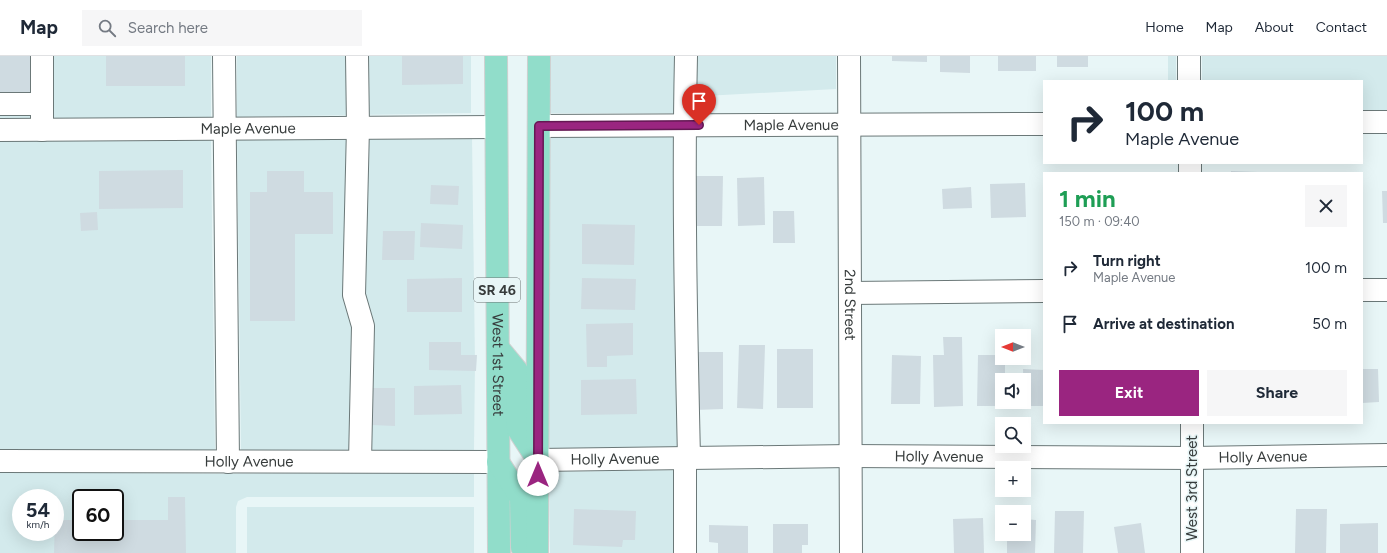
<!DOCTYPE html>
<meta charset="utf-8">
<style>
body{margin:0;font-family:Figtree,sans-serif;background:#f6f6f7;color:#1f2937;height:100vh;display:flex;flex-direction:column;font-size:15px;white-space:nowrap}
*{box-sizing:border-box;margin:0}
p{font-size:13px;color:#747a83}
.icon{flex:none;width:22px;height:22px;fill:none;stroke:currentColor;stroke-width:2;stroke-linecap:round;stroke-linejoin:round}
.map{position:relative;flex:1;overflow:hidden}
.drawer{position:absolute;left:1043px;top:116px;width:320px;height:252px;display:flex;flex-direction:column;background:#fff;border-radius:0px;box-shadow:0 4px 16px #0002}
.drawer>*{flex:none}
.banner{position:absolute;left:1043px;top:24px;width:320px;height:84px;border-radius:0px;box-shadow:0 4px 16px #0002;background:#fff;color:#1f2937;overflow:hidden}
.needle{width:26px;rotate:270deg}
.tools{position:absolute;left:995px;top:273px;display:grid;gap:8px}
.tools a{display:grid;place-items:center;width:36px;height:36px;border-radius:0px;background:#fff;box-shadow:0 4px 16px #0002;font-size:20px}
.speed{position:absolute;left:12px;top:433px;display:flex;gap:8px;font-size:20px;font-weight:700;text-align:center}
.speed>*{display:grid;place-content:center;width:52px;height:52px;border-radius:50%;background:#fff;box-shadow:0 4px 16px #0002;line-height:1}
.speed small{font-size:10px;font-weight:400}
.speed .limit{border:2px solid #111;border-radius:6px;background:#fff;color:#111}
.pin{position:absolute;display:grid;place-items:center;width:34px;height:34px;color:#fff;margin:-41px -17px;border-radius:50% 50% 50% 0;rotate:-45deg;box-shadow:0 0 4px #0007}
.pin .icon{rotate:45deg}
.me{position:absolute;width:44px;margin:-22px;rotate:0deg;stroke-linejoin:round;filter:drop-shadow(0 0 3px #0008)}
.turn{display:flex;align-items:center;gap:14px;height:84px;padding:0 16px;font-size:18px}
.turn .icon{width:52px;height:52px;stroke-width:2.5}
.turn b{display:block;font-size:28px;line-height:34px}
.round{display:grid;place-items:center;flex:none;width:42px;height:42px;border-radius:0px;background:#f6f6f7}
.summary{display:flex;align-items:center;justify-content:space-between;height:68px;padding:0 16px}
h1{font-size:24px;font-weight:700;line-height:30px;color:#1e9e55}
.button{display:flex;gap:8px;margin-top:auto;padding:8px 16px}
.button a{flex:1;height:46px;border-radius:0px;background:#9a2580;color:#fff;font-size:16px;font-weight:700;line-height:46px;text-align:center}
.button a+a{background:#f6f6f7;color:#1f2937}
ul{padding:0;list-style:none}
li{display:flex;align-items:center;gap:12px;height:56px;padding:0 16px}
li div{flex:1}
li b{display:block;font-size:15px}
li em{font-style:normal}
header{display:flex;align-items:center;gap:24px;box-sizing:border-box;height:56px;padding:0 20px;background:#fff;border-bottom:1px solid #e0e1e3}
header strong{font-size:19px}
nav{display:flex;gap:22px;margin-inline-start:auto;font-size:14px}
.search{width:280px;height:36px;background:#f6f6f7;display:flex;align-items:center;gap:10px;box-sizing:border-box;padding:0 14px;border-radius:0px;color:#747a83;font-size:15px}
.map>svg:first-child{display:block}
.built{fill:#d3eaec;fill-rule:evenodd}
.building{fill:#cfdbe1}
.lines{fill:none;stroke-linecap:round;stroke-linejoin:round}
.minor-casing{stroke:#6b7878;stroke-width:24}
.major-casing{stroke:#cfd0d0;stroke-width:24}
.minor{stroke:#fff;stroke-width:22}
.major{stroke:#91ddca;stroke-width:22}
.route-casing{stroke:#641853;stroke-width:10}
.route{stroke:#9a2580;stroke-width:7}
.labels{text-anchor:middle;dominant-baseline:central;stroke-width:3;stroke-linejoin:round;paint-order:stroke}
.shield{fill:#e8f6f7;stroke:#6c7474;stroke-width:1}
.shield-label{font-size:14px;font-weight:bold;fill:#373c3c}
.street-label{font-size:15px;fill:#373c3c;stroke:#e8f6f7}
</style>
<header>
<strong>Map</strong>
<div class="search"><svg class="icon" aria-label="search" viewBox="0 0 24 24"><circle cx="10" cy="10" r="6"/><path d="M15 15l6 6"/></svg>Search here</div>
<nav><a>Home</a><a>Map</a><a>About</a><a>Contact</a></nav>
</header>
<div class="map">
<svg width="1387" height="497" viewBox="0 0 1387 497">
<rect width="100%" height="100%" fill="#e8f6f7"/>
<g class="built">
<polygon points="0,0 211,0 211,61 0,63"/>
<polygon points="237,0 471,0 471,57 237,61"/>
<polygon points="548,0 836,0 836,33 686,41 685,57 546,57"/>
<rect x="1168" y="0" width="8" height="25"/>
<polygon points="1202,0 1387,0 1387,55 1362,55 1362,25 1202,25"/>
<polygon points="546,79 686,80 690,391 549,393"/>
<polygon points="472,80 475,307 474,394 241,395 237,84"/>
<polygon points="211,84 215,395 0,393 0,85"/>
<polygon points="690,414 691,497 550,497 549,416"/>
<path d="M0,416L216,418L474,417V441H247L238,445L236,451V497H0ZM21,442H55V476H21ZM81,442H115V476H81Z"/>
<rect x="247" y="451" width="227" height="46"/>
</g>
<g class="building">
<rect x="0" y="0" width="32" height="41"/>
<rect x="106" y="0" width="79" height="30"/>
<polygon points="402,0 463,0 463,28 402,29"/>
<polygon points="892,0 927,0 927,6 892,5"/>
<polygon points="940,0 970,0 970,17 940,16"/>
<rect x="998" y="0" width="38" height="15"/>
<rect x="1057" y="0" width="31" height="11"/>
<polygon points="183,114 183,152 99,153 99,115"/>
<polygon points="267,115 304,115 304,136 333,136 333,178 295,178 295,265 250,265 250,136 267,136"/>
<polygon points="1231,115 1258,116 1258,117 1231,117"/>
<polygon points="693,120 723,120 722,170 692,170"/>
<polygon points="764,121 765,169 738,170 737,122"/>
<polygon points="1025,127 1026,161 991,162 990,128"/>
<polygon points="431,129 459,130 458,149 430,148"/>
<polygon points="971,131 972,152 943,153 942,133"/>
<polygon points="1382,135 1387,135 1387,167 1383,167"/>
<polygon points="773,155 794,155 795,187 773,187"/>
<polygon points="97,156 98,174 81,175 80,157"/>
<polygon points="421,167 463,169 462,193 420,191"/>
<polygon points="582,168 635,169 634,209 582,208"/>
<polygon points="383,175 415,175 414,204 382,204"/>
<polygon points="462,222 462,256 407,256 407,223"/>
<polygon points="582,222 636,223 635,254 581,253"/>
<polygon points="633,267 633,299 607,300 607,311 587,311 586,268"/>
<polygon points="943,281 962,281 963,350 934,351 933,299 944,299"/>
<polygon points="429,286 461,286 461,299 477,299 476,315 429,314"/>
<polygon points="739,289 765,289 763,353 737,352"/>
<rect x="777" y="293" width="36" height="59"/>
<polygon points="693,296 723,296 723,353 695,354"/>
<polygon points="892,299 921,300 920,348 891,348"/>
<polygon points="978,299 1002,299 1002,302 1005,302 1005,324 1002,324 1002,346 1005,346 1005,350 977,350"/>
<polygon points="1023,313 1044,314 1044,350 1021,350 1022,346 1024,346"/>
<polygon points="1362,313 1378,313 1379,346 1362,347"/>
<polygon points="636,323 637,358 581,359 581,324"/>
<polygon points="461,329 462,358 414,359 414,330"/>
<polygon points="373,332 395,332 395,370 372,369"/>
<polygon points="168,441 185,441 186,497 54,497 55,464 81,464 81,476 115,476 115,464 168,464"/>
<polygon points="574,453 636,455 635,484 623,484 622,491 573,489"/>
<polygon points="1296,453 1327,453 1326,497 1295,497"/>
<polygon points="1055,455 1084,455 1083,497 1054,497"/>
<polygon points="983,462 984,497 954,497 953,463"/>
<polygon points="1024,463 1036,464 1035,497 1007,497 1007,478 1024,478"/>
<polygon points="1141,467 1145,497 1118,497 1114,471"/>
<polygon points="1378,467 1378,497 1340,497 1340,468"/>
<polygon points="773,468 808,468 808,489 802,489 802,497 773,497"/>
<polygon points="709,469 748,470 748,497 718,497 718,487 709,486"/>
</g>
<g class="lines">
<defs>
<g id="minor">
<polyline points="42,0 42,74"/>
<polyline points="224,0 228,406"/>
<polyline points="357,0 358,71 354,239 363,270 360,405"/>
<path d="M686,0C683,134 686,268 689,402"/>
<path id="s1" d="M849,0L851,497"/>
<polyline points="1189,0 1189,25"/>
<polyline points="0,48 42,48"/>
<polyline points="1362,66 1387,66"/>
<path id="s2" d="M539,70L1044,68"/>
<path id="s3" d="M0,74L496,71"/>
<polyline points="1190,107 1190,117"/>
<polyline points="1362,234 1387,234"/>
<polyline points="850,237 1044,235"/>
<path id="s4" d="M538,404L850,400L1192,402L1387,399"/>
<path id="s5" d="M0,405L498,406"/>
<polyline points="685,497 685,402"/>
<polyline points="1192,497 1192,367"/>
</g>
<g id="major">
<path id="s6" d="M496,0L499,497"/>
<polyline points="498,292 517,315 518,373 538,404"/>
<polyline points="498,406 521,442 522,491 525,497"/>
<polyline points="537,497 539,0"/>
</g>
</defs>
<use href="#minor" class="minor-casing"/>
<use href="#major" class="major-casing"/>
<use href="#minor" class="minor"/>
<use href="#major" class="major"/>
</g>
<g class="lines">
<defs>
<polyline id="route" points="538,419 539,70 699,69"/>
</defs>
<use href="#route" class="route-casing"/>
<use href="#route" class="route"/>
</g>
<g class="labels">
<rect class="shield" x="474" y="222" width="46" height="24" rx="3"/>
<g class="shield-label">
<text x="497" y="234">SR 46</text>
</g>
<g class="street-label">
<text stroke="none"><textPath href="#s2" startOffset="252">Maple Avenue</textPath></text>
<text stroke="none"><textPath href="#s3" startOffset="248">Maple Avenue</textPath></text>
<text stroke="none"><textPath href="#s1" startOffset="249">2nd Street</textPath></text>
<text stroke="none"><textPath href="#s6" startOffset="309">West 1st Street</textPath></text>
<text stroke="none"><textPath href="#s4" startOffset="401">Holly Avenue</textPath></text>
<text stroke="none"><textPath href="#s4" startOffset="725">Holly Avenue</textPath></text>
<text stroke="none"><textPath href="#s4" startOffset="77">Holly Avenue</textPath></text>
<text stroke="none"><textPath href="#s5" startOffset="249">Holly Avenue</textPath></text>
<text transform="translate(1192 432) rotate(-90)">West 3rd Street</text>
</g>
</g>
</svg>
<div class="tools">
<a><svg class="needle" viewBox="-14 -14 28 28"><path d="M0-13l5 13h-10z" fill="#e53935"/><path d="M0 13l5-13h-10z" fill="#747a83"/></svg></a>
<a><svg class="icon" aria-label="sound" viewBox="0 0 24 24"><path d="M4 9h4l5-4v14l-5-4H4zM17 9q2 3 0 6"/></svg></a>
<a><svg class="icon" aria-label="search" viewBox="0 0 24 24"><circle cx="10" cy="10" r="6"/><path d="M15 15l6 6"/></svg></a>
<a>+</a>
<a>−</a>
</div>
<div class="speed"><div>54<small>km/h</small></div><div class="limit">60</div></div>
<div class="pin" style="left:699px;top:69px;background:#d93025"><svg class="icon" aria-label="arrive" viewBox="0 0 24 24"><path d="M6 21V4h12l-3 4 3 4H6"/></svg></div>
<svg class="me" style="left:538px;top:419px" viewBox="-20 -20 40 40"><circle r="19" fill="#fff"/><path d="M0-13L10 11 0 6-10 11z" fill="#9a2580"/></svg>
<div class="banner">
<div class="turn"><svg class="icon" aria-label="right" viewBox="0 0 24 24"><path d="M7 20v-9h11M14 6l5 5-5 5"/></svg><div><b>100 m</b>Maple Avenue</div></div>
</div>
<section class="drawer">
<div class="summary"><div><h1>1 min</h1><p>150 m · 09:40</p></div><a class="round"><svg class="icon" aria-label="close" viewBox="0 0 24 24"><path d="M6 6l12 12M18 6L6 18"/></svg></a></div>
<ul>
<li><svg class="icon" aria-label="right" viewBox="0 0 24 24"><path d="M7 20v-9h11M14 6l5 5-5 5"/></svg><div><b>Turn right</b><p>Maple Avenue</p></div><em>100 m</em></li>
<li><svg class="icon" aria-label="arrive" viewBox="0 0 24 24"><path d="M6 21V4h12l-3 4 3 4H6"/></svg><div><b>Arrive at destination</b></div><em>50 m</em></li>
</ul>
<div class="button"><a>Exit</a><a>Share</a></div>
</section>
</div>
